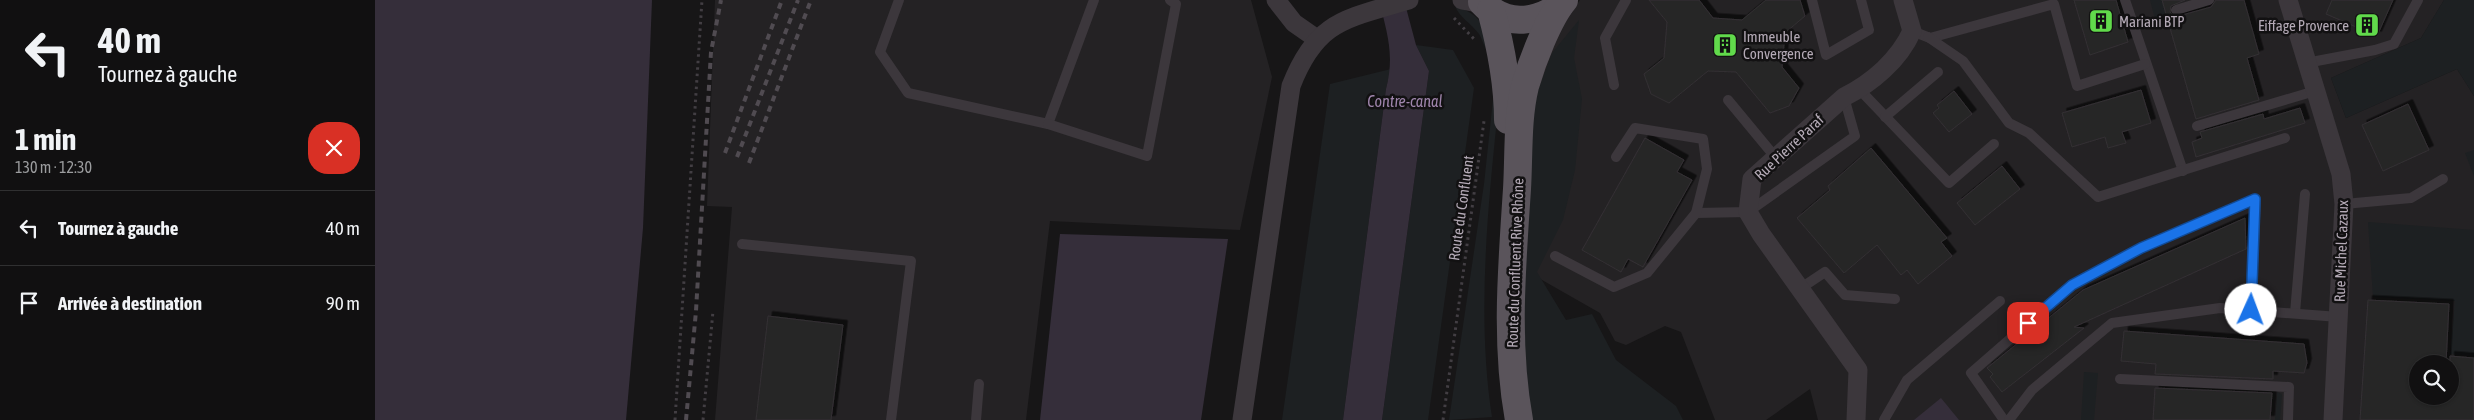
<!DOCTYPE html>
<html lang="fr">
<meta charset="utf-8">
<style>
body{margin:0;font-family:"Asap Condensed",sans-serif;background:#1e1e1f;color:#f1f3f6;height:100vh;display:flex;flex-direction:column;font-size:19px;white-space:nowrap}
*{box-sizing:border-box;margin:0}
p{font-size:16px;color:#9c9d9f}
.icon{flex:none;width:28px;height:28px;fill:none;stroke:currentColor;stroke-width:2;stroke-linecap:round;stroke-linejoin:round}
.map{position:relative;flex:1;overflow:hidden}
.drawer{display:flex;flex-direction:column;background:#111011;width:375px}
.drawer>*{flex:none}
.banner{background:#111011;color:#f1f3f6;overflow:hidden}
.tools{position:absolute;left:2034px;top:355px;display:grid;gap:10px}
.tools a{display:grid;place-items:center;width:50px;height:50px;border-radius:50%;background:#111011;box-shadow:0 1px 4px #0004,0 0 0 1px #303031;font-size:25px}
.pin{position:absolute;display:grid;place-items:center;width:42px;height:42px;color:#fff;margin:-21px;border-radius:10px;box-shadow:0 2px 8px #0006}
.me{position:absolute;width:55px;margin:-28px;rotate:2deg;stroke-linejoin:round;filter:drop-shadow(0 0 4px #0008)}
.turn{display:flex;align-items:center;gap:18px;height:105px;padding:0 15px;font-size:22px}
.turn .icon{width:65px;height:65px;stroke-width:2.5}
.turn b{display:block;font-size:35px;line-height:42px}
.round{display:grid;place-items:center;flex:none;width:52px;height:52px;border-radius:20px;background:#1e1e1f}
.summary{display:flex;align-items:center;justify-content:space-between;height:85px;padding:0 15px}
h1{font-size:30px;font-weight:700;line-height:38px}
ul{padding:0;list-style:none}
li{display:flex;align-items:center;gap:15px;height:75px;padding:0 15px;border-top:1px solid #303031}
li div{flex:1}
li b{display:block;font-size:19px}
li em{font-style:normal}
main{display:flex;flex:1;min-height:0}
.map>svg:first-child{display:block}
.built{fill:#242224;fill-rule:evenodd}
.green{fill:#1d2022}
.water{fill:#352e3a}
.building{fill:#282628;stroke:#333033;filter:url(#shadow)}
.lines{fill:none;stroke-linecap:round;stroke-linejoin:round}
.path{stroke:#423e43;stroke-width:3;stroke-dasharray:2.5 4;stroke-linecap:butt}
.service{stroke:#3c373c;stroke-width:10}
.minor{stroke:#3c373c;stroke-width:19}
.primary{stroke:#5a545b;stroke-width:28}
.rail{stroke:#504b51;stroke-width:4;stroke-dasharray:6 5;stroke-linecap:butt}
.route-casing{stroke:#114b97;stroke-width:12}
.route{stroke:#1a73e8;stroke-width:9}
.labels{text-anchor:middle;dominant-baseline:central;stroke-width:5;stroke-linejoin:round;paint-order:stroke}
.poi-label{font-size:15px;fill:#b4aab6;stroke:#121112;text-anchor:start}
.street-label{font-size:15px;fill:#b4aab6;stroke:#121112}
.water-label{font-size:16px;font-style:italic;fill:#9f85ac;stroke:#121112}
</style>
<main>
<section class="drawer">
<div class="banner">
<div class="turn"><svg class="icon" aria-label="left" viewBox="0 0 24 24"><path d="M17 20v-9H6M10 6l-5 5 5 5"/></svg><div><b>40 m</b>Tournez à gauche</div></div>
</div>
<div class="summary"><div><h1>1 min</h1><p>130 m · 12:30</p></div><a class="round" style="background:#d93025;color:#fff"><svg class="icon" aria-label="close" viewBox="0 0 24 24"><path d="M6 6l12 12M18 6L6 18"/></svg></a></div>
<ul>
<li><svg class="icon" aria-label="left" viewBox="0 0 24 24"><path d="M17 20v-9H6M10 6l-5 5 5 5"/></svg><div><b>Tournez à gauche</b></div><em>40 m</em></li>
<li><svg class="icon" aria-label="arrive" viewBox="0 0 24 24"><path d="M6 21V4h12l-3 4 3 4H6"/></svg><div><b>Arrivée à destination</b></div><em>90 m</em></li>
</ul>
</section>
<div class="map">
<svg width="2099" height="420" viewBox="0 0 2099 420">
<defs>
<filter id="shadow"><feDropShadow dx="4.5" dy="-4.5" stdDeviation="0" flood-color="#0009"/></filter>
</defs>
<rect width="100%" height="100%" fill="#171617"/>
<g class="built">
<polygon points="340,0 876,0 897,77 865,230 675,221 651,420 340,420 357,207 332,206"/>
<path d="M1205,0H2069L2046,38L1956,78L1971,118L2082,69L2099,96V420H1443L1435,389L1391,420H1340L1306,332L1290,326L1251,345L1240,341L1225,313L1153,272L1159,111L1174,46ZM2042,364H2075V396H2042Z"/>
</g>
<g class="green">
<polygon points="1775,0 1787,0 1794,22 1782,27"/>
<polygon points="2069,0 2099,0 2099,96 2082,69 1971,118 1956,78 2046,38"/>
<path d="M1080,6C1108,16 1108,24 1114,51C1108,47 1108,40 1104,34C1096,23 1085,18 1080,6Z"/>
<polygon points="1204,20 1199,58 1207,99 1200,170 1188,220 1162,272 1191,320 1217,314 1241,360 1301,406 1308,420 1156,420 1146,346 1154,115 1177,53"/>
<polygon points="1041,45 1078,50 1099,88 1053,420 1007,420 1054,71"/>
<polygon points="1016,69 1011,89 968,420 907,420 955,84"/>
<path d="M1119,90L1122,119C1112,216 1102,320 1117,417L1074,420L1109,184Z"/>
<polygon points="2099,150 2099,176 2090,153"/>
<polygon points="1993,222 2099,230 2099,356 2075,354 2080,301 1998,297"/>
<polygon points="1709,372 1723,373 1719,420 1706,420"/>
<polygon points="1902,392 1907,394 1905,420 1900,420"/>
</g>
<g class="water">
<polygon points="0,0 277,0 268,228 251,420 0,420"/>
<path d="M1004,0H1029L1041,45L1054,71L1007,420H968L1011,89C1020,55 1012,33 1004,0Z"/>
<polygon points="685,234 853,239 826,420 665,420"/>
<polygon points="1566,398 1584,420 1539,420"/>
</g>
<g class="building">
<polygon points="1274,0 1324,0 1338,18 1367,20 1391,0 1425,0 1430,16 1410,33 1407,67 1424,88 1414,106 1395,113 1361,72 1333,71 1294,103 1276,94 1269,74 1289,58 1292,22"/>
<polygon points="1699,0 1741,0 1753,42 1715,55"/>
<polygon points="1787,0 1810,0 1796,6 1795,12 1800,17 1836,7 1841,0 1869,0 1884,54 1872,58 1884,100 1821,119"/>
<polygon points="1957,0 2018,0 2002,36 1951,14"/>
<polygon points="1766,90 1776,123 1747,132 1751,143 1733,148 1730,137 1697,147 1687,113"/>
<polygon points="1579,91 1597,114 1574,132 1558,113 1564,108 1562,105"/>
<polygon points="2033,104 2054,150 2008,171 1987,125"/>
<polygon points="1925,108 1930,123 1821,157 1817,142 1827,138 1825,132 1888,114 1889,119"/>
<polygon points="1270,138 1309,160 1302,172 1317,180 1269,265 1268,267 1253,259 1246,272 1207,250"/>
<polygon points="1496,148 1572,238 1566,242 1577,256 1543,284 1532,270 1526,275 1502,245 1469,273 1422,218 1455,190 1453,186"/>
<polygon points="1627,166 1645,189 1600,225 1582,203"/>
<polygon points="1870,218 1871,249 1699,327 1709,328 1627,392 1615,377 1618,374 1612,368 1708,290"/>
<polygon points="1993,300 2074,304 2071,364 2042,364 2042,396 2075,396 2075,356 2099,358 2099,420 1985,420"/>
<polygon points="393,316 468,325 456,420 381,420"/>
<polygon points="1749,331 1929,344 1932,363 1929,373 1898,371 1898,379 1780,374 1781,364 1746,361"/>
<polygon points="1780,388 1897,393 1895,420 1778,420"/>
</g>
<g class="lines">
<g class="path">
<polyline points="1079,18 1099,39"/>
<polyline points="300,420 327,0"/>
<polyline points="328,420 338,311"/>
<polyline points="1068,420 1109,121"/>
</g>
<g class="service">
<polyline points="524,0 505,52 533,93 673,124 719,0"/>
<polyline points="1437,0 1451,55 1494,30 1486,0"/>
<polyline points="1750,0 1808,171"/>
<polyline points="1801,10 1834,0"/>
<polyline points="1537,31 1555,38 1679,4 1702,86 1770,64"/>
<polyline points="1553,37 1588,61 1634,123 1654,133 1723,197 1910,138"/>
<polyline points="1931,63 2000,50 2019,44 2043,0"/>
<polyline points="1239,85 1230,38 1251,0"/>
<polyline points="1484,89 1574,183 1619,144"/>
<polyline points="1353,100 1401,158"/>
<polyline points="1510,117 1563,72"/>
<polyline points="673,124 772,156 801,4 795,0"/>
<polyline points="1822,126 1940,91"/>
<polyline points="1969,204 2036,198 2068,179"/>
<polyline points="1321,213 1373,212 1480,136 1469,97"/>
<polyline points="367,244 536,261 516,420"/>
<polyline points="1180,256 1239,287 1272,273 1321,213 1332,169 1328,139 1260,128 1241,157"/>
<polyline points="1426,288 1450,272 1470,295 1520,299"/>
<polyline points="1920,313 1930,194"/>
<polyline points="1745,379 1914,387 1913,420"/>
<polyline points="601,420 604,384"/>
<polyline points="1509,420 1532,380 1625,301"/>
<polyline points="1629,420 1596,373 1697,285 1766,248 1881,199 1876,310"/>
<polyline points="1634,420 1657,390 1737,323 1845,308 1964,317"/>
</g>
<g class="minor">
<polyline points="901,0 919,23 942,39"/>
<polyline points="1087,0 1108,4"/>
<polyline points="1913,0 1966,174 1969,204 1958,420"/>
<path d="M867,420L916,86C942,19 972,19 1034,0"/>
<path d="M1481,420L1483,370L1386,234L1373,212L1377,179L1469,97C1497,83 1524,60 1537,31L1528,0"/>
</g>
<g class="primary">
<path d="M1107,2C1129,26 1160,24 1184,6"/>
<path d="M1116,10C1126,47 1133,82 1133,120"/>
<path d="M1144,420C1130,343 1137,266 1142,189C1144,156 1142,118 1150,86C1157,62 1173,19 1189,0"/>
</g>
<g class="rail">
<polyline points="350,153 407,0"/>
<polyline points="362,157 423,0"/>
<polyline points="374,163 436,0"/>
<polyline points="311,420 321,311 336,52 346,0"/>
</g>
</g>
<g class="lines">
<defs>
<polyline id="route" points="1653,323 1697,285 1766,248 1880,199 1876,310"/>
</defs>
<use href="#route" class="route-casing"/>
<use href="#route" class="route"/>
</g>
<defs>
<symbol id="building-square" viewBox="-11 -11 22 22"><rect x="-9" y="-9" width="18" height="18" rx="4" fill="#61da4b" stroke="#121112"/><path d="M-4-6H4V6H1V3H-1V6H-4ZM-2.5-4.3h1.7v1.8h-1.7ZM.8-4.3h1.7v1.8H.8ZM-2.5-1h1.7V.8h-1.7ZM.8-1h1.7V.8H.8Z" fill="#111"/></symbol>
</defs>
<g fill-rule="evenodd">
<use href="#building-square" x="1712" y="7" width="28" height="28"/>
<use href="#building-square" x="1978" y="11" width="28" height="28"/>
<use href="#building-square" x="1336" y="31" width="28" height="28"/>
</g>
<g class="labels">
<g class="poi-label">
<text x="1744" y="21">Mariani BTP</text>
<text x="1974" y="25" text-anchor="end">Eiffage Provence</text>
<text x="1368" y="36">Immeuble<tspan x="1368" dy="17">Convergence</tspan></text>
</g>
<g class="street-label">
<text transform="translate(1414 147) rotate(-43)">Rue Pierre Paraf</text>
<text transform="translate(1086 208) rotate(-82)">Route du Confluent</text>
<text transform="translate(1966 251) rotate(-88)">Rue Michel Cazaux</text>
<text transform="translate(1140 263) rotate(-88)">Route du Confluent Rive Rhône</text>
</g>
<g class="water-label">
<text x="1030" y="101">Contre-canal</text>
</g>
</g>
</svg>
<div class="tools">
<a><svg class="icon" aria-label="search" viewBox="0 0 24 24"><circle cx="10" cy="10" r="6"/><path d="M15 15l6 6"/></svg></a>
</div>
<div class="pin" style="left:1653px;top:323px;background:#d93025"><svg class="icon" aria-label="arrive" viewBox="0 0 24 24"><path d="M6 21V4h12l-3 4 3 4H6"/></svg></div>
<svg class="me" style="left:1876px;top:310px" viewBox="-20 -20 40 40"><circle r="19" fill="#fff"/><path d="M0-13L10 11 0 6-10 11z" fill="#1a73e8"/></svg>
</div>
</main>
